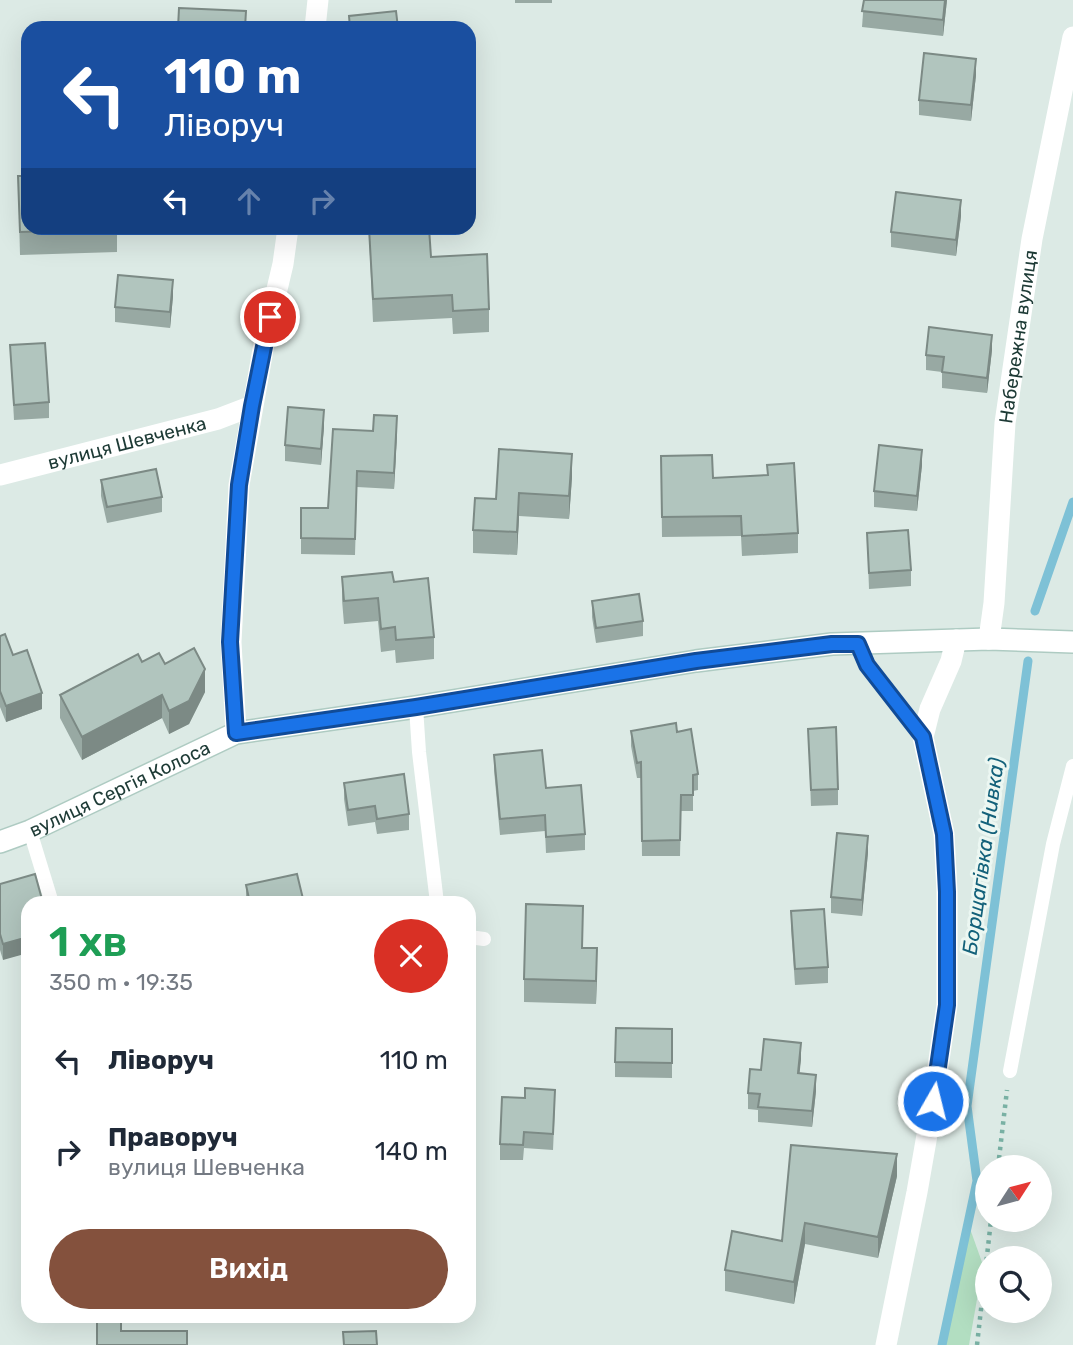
<!DOCTYPE html>
<html lang="uk">
<meta charset="utf-8">
<style>
body{margin:0;font-family:Rubik,sans-serif;background:#f2f2f3;color:#1f2937;height:100vh;display:flex;flex-direction:column;font-size:26px;white-space:nowrap}
*{box-sizing:border-box;margin:0}
p{font-size:23px;color:#747a83}
.icon{flex:none;width:38px;height:38px;fill:none;stroke:currentColor;stroke-width:2;stroke-linecap:round;stroke-linejoin:round}
.map{position:relative;flex:1;overflow:hidden}
.sheet{position:absolute;left:21px;top:896px;width:455px;height:427px;display:flex;flex-direction:column;background:#fff;border-radius:21px;box-shadow:0 7px 28px #0002}
.sheet>*{flex:none}
.banner{position:absolute;left:21px;top:21px;width:455px;height:214px;border-radius:21px;box-shadow:0 7px 28px #0002;background:#1a4fa0;color:#fff;overflow:hidden}
.needle{width:46px;rotate:54deg}
.fabs{position:absolute;left:975px;top:1155px;display:grid;gap:14px}
.fabs a{display:grid;place-items:center;width:77px;height:77px;border-radius:50%;background:#fff;box-shadow:0 7px 28px #0002;font-size:35px}
.pin{position:absolute;display:grid;place-items:center;width:60px;height:60px;color:#fff;margin:-30px;border:4px solid #fff;border-radius:50%;box-shadow:0 2px 7px #0007}
.me{position:absolute;width:77px;margin:-38px;rotate:8deg;stroke-linejoin:round;filter:drop-shadow(0 0 5px #0008)}
.turn{display:flex;align-items:center;gap:24px;height:147px;padding:0 28px;font-size:32px}
.turn .icon{width:91px;height:91px;stroke-width:2.5}
.turn b{display:block;font-size:49px;line-height:60px}
.lanes{display:flex;align-items:center;height:66px;padding:0 28px;background:#0003;justify-content:center;gap:35px;direction:ltr}
.lanes .off{opacity:.35}
.round{display:grid;place-items:center;flex:none;width:74px;height:74px;border-radius:37px;background:#f2f2f3}
.overview{display:flex;align-items:center;justify-content:space-between;height:119px;padding:0 28px}
h1{font-size:42px;font-weight:600;line-height:52px;color:#1e9e55}
.primary-button{display:flex;gap:14px;margin-top:auto;padding:14px 28px}
.primary-button a{flex:1;height:80px;border-radius:42px;background:#84513d;color:#fff;font-size:28px;font-weight:600;line-height:80px;text-align:center}
ul{padding:0;list-style:none}
li{display:flex;align-items:center;gap:21px;height:91px;padding:0 28px}
li div{flex:1}
li b{display:block;font-size:26px}
li em{font-style:normal}
.map>svg:first-child{display:block}
.green{fill:#b2dec1}
.lines{fill:none;stroke-linecap:round;stroke-linejoin:round}
.stream{stroke:#7ec1d6;stroke-width:9}
.secondary-casing{stroke:#aecbc2;stroke-width:24}
.path{stroke:#79b1a4;stroke-width:4.5;stroke-dasharray:3.5 5;stroke-linecap:butt}
.lane{stroke:#fff;stroke-width:14}
.street{stroke:#fff;stroke-width:21}
.secondary{stroke:#fff;stroke-width:21}
.wall{fill:#98a9a3}
.shaded-wall{fill:#7c8a85}
.building{fill:#b1c5be;stroke:#7c8a85;stroke-width:2}
.route-casing{stroke:#114b97;stroke-width:18}
.route{stroke:#1a73e8;stroke-width:12}
.labels{text-anchor:middle;dominant-baseline:central;stroke-width:6;stroke-linejoin:round;paint-order:stroke}
.street-label{font-size:19px;fill:#1d3a35;stroke:#ecf7f2}
.water-label{font-size:21px;font-style:italic;fill:#13617a;stroke:#ecf7f2}
</style>
<div class="map">
<svg width="1073" height="1345" viewBox="0 0 1073 1345">
<rect width="100%" height="100%" fill="#dceae5"/>
<polygon class="green" points="968,1223 983,1265 969,1345 942,1345"/>
<g class="lines">
<g class="stream">
<polyline points="1035,611 1073,502"/>
<polyline points="942,1345 977,1181 967,1106 1028,661"/>
</g>
<defs>
<g id="secondary">
<path id="s3" d="M0,842L30,831L236,733L416,707L696,661L832,644L989,639L1073,642"/>
</g>
</defs>
<use href="#secondary" class="secondary-casing"/>
<g class="path">
<polyline points="998,1167 1007,1090"/>
<polyline points="977,1345 991,1220"/>
</g>
<g class="lane">
<polyline points="858,644 867,665 923,737"/>
<polyline points="416,707 419,752 437,903"/>
<polyline points="30,831 52,903"/>
<polyline points="469,937 484,939"/>
<polyline points="1010,1071 1053,844 1073,766"/>
</g>
<g class="street">
<polyline points="315,28 318,0"/>
<path id="s1" d="M0,475L218,419L252,406"/>
<path id="s2" d="M989,639L994,603L1005,423L1032,239L1073,37"/>
<polyline points="236,733 231,642 239,485 264,344 283,264 288,228"/>
<polyline points="886,1345 917,1192 933,1101 947,1005 947,892 944,834 923,737 930,709 951,661 956,640"/>
</g>
<use href="#secondary" class="secondary"/>
</g>
<g class="wall">
<rect x="515" y="0" width="37" height="3"/>
<polygon points="864,0 947,0 943,36 862,27"/>
<polygon points="976,75 971,121 919,115 919,100"/>
<polygon points="18,176 117,228 117,252 20,255"/>
<polygon points="961,216 956,256 891,247 891,232"/>
<polygon points="354,228 429,228 431,257 489,309 489,332 453,334 452,318 373,322 369,235 354,235"/>
<polygon points="173,296 170,328 115,322 115,307"/>
<polygon points="10,345 49,402 49,418 14,420"/>
<polygon points="992,350 987,393 942,388 942,372 926,370 926,355"/>
<polygon points="324,426 321,465 285,461 285,445"/>
<polygon points="373,431 397,432 394,489 357,487 355,555 301,554 301,508 328,508"/>
<polygon points="661,456 713,478 767,475 767,465 798,533 798,553 742,556 741,536 662,537"/>
<polygon points="922,465 917,511 874,507 874,491"/>
<polygon points="572,477 569,519 519,516 517,555 473,553 473,530 496,499"/>
<polygon points="101,480 162,497 162,512 107,523 101,496"/>
<polygon points="867,533 911,570 911,586 869,589"/>
<polygon points="342,577 394,582 434,637 434,659 396,663 395,650 381,652 378,621 344,624 342,600"/>
<polygon points="592,601 643,621 643,636 596,643 592,617"/>
<polygon points="0,636 13,655 42,709 6,722 0,707"/>
<polygon points="142,662 165,664 205,692 189,724 169,734 162,718 82,760 60,718 60,695"/>
<polygon points="808,729 838,789 838,805 811,806"/>
<polygon points="631,731 698,774 698,790 693,791 693,811 681,811 680,856 642,856 641,778 637,778 631,746"/>
<polygon points="494,755 546,788 585,834 585,850 546,853 545,831 500,835 494,770"/>
<polygon points="344,783 409,814 409,830 377,834 375,822 348,826 344,799"/>
<polygon points="868,852 862,916 831,913 831,897"/>
<polygon points="35,874 3,960 0,950 0,884"/>
<polygon points="246,885 304,903 246,903"/>
<polygon points="791,911 828,967 828,983 795,985 791,927"/>
<polygon points="582,948 597,971 596,1004 524,1002 524,979"/>
<polygon points="672,1029 672,1078 615,1077 615,1062"/>
<polygon points="801,1059 799,1073 816,1091 812,1127 758,1122 758,1110 748,1109 748,1093 761,1070"/>
<polygon points="555,1105 553,1150 524,1148 523,1160 500,1160 500,1144"/>
<polygon points="791,1145 897,1176 878,1258 805,1244 794,1304 725,1291 725,1270 782,1241"/>
</g>
<g class="shaded-wall">
<polygon points="945,0 947,0 943,36 943,20"/>
<polygon points="976,59 976,75 971,121 971,105"/>
<polygon points="961,200 961,216 956,256 956,240"/>
<polygon points="173,280 173,296 170,328 170,312"/>
<polygon points="992,335 992,350 987,393 987,378"/>
<polygon points="324,410 324,426 321,465 321,449"/>
<polygon points="397,416 397,432 394,489 394,473"/>
<polygon points="922,450 922,465 917,511 917,496"/>
<polygon points="572,454 572,477 569,519 569,496"/>
<polygon points="519,493 519,516 517,555 517,532"/>
<polygon points="205,669 205,692 189,724 169,734 169,711"/>
<polygon points="42,693 42,709 6,722 6,706"/>
<polygon points="162,695 162,718 82,760 82,737"/>
<polygon points="868,836 868,852 862,916 862,900"/>
<polygon points="28,937 28,953 3,960 3,944"/>
<polygon points="597,948 597,971 596,1004 596,981"/>
<polygon points="801,1043 801,1059 798,1089 798,1073"/>
<polygon points="816,1075 816,1091 812,1127 812,1111"/>
<polygon points="897,1154 897,1176 878,1258 878,1237"/>
<polygon points="805,1223 805,1244 794,1304 794,1282"/>
</g>
<g class="building">
<polygon points="864,0 945,0 943,20 862,11"/>
<polygon points="179,8 246,11 245,28 178,28"/>
<polygon points="396,11 398,28 350,28 349,16"/>
<polygon points="924,53 976,59 971,105 919,100"/>
<polygon points="18,176 28,176 28,228 117,228 117,229 20,232"/>
<polygon points="896,192 961,200 956,240 891,232"/>
<polygon points="369,228 429,228 431,257 487,254 489,309 453,311 452,295 373,299"/>
<polygon points="118,275 173,280 170,312 115,307"/>
<polygon points="929,327 992,335 987,378 942,372 944,357 926,355"/>
<polygon points="45,343 49,402 14,405 10,345"/>
<polygon points="288,407 324,410 321,449 285,445"/>
<polygon points="374,415 397,416 394,473 357,471 355,539 301,538 301,508 328,508 333,429 373,431"/>
<polygon points="879,445 922,450 917,496 874,491"/>
<polygon points="499,449 572,454 569,496 519,493 517,532 473,530 475,498 496,499"/>
<polygon points="712,455 713,478 768,475 767,465 794,463 798,533 742,536 741,516 662,517 661,456"/>
<polygon points="156,469 162,497 107,507 101,480"/>
<polygon points="908,530 911,570 869,573 867,533"/>
<polygon points="392,572 394,582 428,578 434,637 396,640 395,627 381,629 378,598 344,601 342,577"/>
<polygon points="639,594 643,621 596,628 592,601"/>
<polygon points="5,634 13,655 27,650 42,693 6,706 0,691 0,636"/>
<polygon points="194,648 205,669 189,701 169,711 162,695 82,737 60,695 138,654 142,662 159,653 165,664"/>
<polygon points="676,723 677,732 691,729 698,774 693,775 693,795 681,795 680,840 642,841 641,762 637,763 631,731"/>
<polygon points="836,727 838,789 811,790 808,729"/>
<polygon points="542,750 546,788 581,785 585,834 546,837 545,815 500,819 494,755"/>
<polygon points="404,774 409,814 377,819 375,806 348,810 344,783"/>
<polygon points="837,833 868,836 862,900 831,897"/>
<polygon points="35,874 43,903 28,903 28,937 3,944 0,934 0,884"/>
<polygon points="297,874 304,903 250,903 246,885"/>
<polygon points="526,904 583,906 582,948 597,948 596,981 524,979"/>
<polygon points="824,909 828,967 795,969 791,911"/>
<polygon points="616,1028 672,1029 672,1063 615,1062"/>
<polygon points="764,1039 801,1043 798,1073 816,1075 812,1111 758,1107 760,1094 748,1093 750,1069 761,1070"/>
<polygon points="525,1088 555,1090 553,1134 524,1132 523,1145 500,1144 502,1097 525,1098"/>
<polygon points="791,1145 897,1154 878,1237 805,1223 794,1282 725,1270 732,1231 782,1241"/>
<polygon points="97,1318 121,1318 121,1331 187,1331 187,1345 97,1345"/>
<polygon points="376,1331 377,1345 344,1345 343,1332"/>
</g>
<g class="lines">
<defs>
<polyline id="route" points="270,317 252,406 239,485 230,642 236,733 416,707 696,661 832,644 858,644 867,665 923,737 944,834 947,892 947,1005 933,1101"/>
</defs>
<use href="#route" class="route-casing"/>
<use href="#route" class="route"/>
</g>
<g class="labels">
<g class="street-label">
<text stroke="none"><textPath href="#s2" startOffset="304">Набережна вулиця</textPath></text>
<text stroke="none"><textPath href="#s1" startOffset="131">вулиця Шевченка</textPath></text>
<text stroke="none"><textPath href="#s3" startOffset="131">вулиця Сергія Колоса</textPath></text>
</g>
<g class="water-label">
<text transform="translate(983 856) rotate(-82)">Борщагівка (Нивка)</text>
</g>
</g>
</svg>
<div class="fabs">
<a><svg class="needle" viewBox="-14 -14 28 28"><path d="M0-13l5 13h-10z" fill="#e53935"/><path d="M0 13l5-13h-10z" fill="#747a83"/></svg></a>
<a><svg class="icon" aria-label="search" viewBox="0 0 24 24"><circle cx="10" cy="10" r="6"/><path d="M15 15l6 6"/></svg></a>
</div>
<div class="pin" style="left:270px;top:317px;background:#d93025"><svg class="icon" aria-label="arrive" viewBox="0 0 24 24"><path d="M6 21V4h12l-3 4 3 4H6"/></svg></div>
<svg class="me" style="left:933px;top:1101px" viewBox="-20 -20 40 40"><circle r="17" fill="#1a73e8" stroke="#fff" stroke-width="3"/><path d="M0-11L8 9 0 5-8 9z" fill="#fff"/></svg>
<div class="banner">
<div class="turn"><svg class="icon" aria-label="left" viewBox="0 0 24 24"><path d="M17 20v-9H6M10 6l-5 5 5 5"/></svg><div><b>110 m</b>Ліворуч</div></div>
<div class="lanes"><svg class="icon" aria-label="left" viewBox="0 0 24 24"><path d="M17 20v-9H6M10 6l-5 5 5 5"/></svg><svg class="icon off" aria-label="ahead" viewBox="0 0 24 24"><path d="M12 20V5M6 11l6-6 6 6"/></svg><svg class="icon off" aria-label="right" viewBox="0 0 24 24"><path d="M7 20v-9h11M14 6l5 5-5 5"/></svg></div>
</div>
<section class="sheet">
<div class="overview"><div><h1>1 хв</h1><p>350 m · 19:35</p></div><a class="round" style="background:#d93025;color:#fff"><svg class="icon" aria-label="close" viewBox="0 0 24 24"><path d="M6 6l12 12M18 6L6 18"/></svg></a></div>
<ul>
<li><svg class="icon" aria-label="left" viewBox="0 0 24 24"><path d="M17 20v-9H6M10 6l-5 5 5 5"/></svg><div><b>Ліворуч</b></div><em>110 m</em></li>
<li><svg class="icon" aria-label="right" viewBox="0 0 24 24"><path d="M7 20v-9h11M14 6l5 5-5 5"/></svg><div><b>Праворуч</b><p>вулиця Шевченка</p></div><em>140 m</em></li>
</ul>
<div class="primary-button"><a>Вихід</a></div>
</section>
</div>
